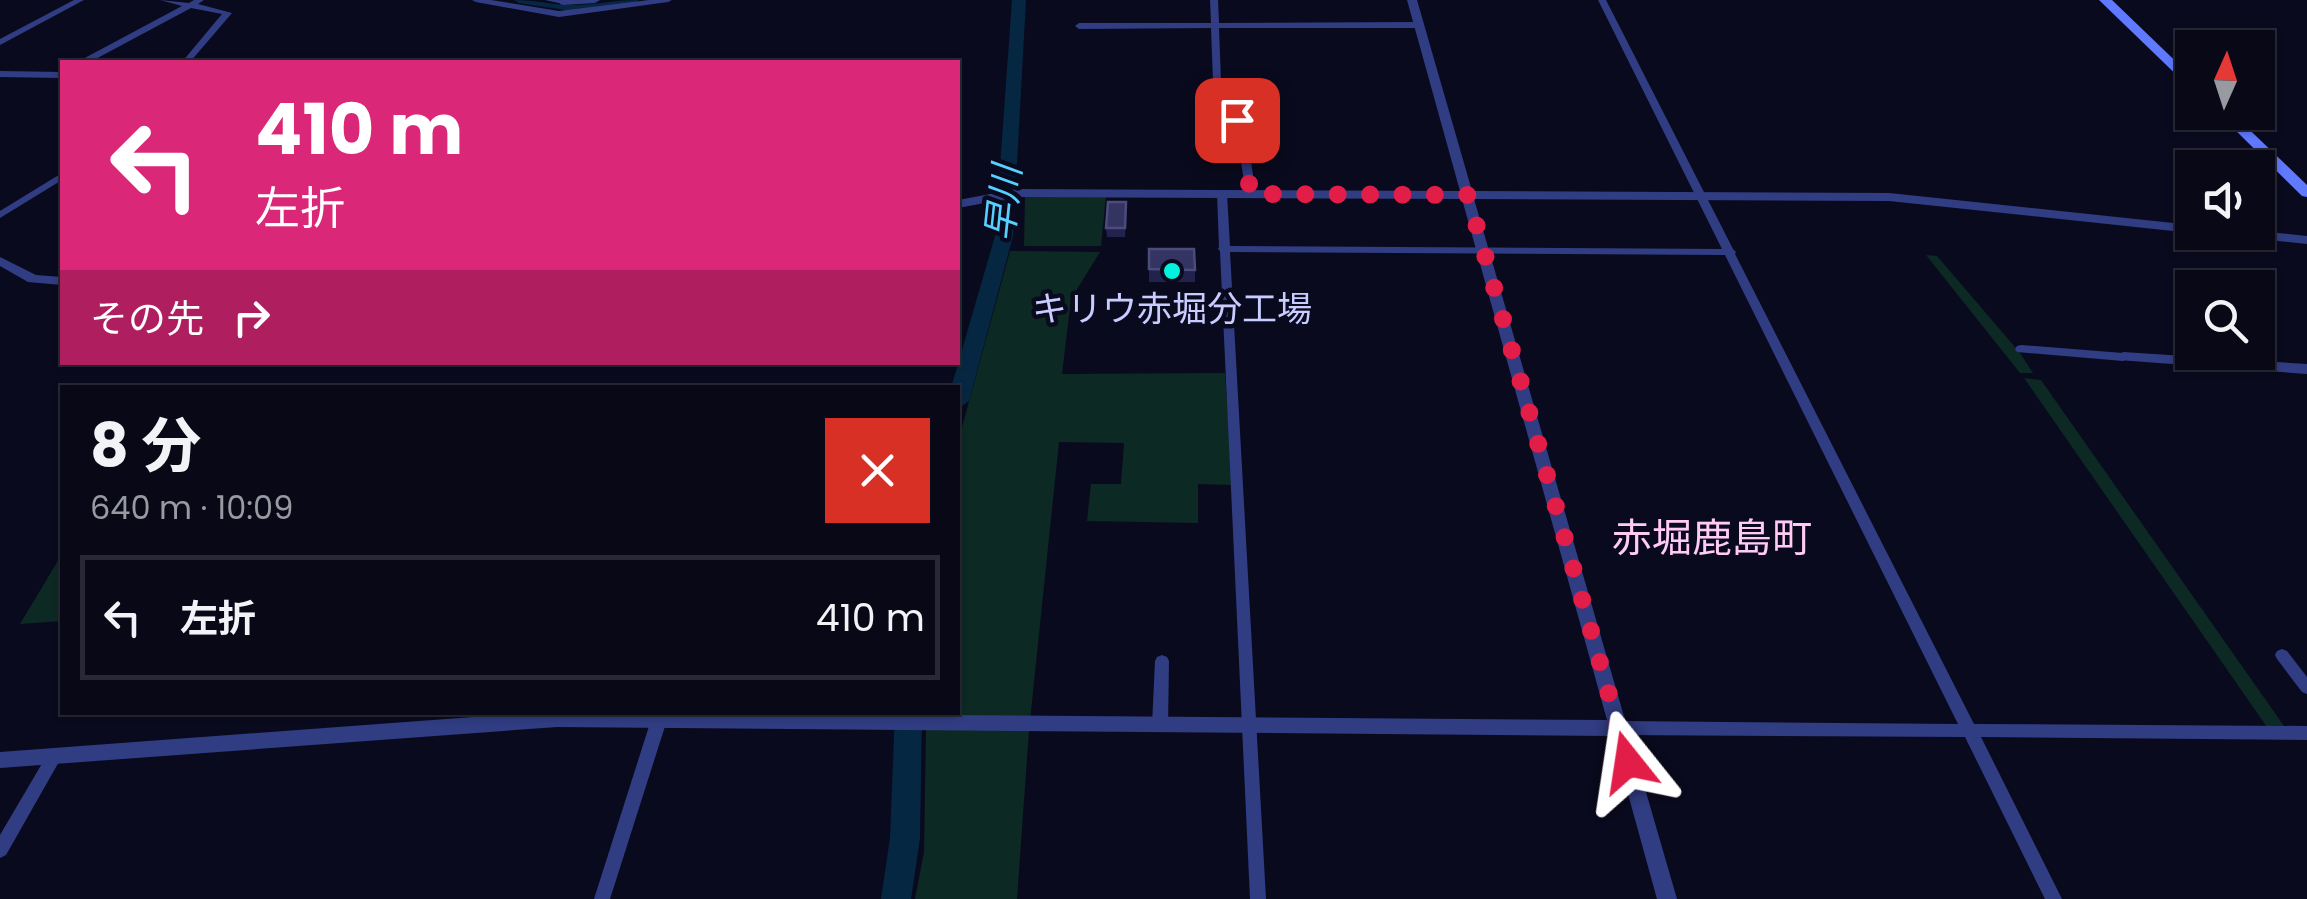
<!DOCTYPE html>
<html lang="ja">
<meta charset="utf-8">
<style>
body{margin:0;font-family:Poppins,"Noto Sans JP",sans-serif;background:#161624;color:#f1f3f6;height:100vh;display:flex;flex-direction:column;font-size:38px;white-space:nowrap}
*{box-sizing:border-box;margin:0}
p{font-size:32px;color:#989aa1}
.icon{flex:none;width:55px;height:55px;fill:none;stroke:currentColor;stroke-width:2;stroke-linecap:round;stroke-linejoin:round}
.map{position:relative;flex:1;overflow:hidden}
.sheet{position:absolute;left:60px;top:385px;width:900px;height:330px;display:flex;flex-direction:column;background:#080817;border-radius:0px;box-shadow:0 2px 8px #0004,0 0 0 2px #292936}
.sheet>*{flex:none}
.guide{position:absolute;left:60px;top:60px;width:900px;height:305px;border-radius:0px;box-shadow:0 2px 8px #0004,0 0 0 2px #292936;background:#db2777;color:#fff;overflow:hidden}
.needle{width:65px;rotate:3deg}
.fabs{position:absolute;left:2175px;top:30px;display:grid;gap:20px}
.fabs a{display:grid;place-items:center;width:100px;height:100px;border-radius:0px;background:#080817;box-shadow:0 2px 8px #0004,0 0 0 2px #292936;font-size:50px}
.pin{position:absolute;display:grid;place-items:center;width:85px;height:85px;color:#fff;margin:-42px;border-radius:20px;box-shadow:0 5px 15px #0006}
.me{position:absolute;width:110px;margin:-55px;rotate:345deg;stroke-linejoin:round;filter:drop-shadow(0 0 8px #0008)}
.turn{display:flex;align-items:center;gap:35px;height:210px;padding:0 30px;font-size:45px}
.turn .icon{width:130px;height:130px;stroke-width:2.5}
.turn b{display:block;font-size:70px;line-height:85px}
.then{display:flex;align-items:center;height:95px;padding:0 30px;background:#0003;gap:20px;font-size:38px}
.round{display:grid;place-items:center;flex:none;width:105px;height:105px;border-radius:0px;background:#161624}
.overview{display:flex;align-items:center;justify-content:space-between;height:170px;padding:0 30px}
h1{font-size:60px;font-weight:700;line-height:75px}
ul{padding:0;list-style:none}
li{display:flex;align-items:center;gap:30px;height:125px;margin:0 20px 15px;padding:0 10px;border:5px solid #292936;border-radius:0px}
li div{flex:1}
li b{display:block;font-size:38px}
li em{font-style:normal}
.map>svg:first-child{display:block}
.green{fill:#0d2923}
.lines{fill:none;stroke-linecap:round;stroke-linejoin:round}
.canal{fill:#062742;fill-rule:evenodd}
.river{fill:#062742;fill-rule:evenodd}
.minor{fill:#313d83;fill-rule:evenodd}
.tertiary{fill:#313d83;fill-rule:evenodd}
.secondary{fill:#5f79ff;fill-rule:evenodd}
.wall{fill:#22224f}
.building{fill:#333462;stroke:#4b4c7b;stroke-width:2.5}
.route{stroke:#e11d48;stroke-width:18;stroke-dasharray:0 32.4}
.poi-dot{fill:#00f3de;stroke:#0a0a1f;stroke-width:4}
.labels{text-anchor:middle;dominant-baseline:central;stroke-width:9;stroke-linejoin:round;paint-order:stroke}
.poi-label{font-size:35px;fill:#c8ccff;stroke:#0a0a1f}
.water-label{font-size:38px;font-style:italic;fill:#56d0ff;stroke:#0a0a1f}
.quarter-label{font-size:40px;fill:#ffcaf6;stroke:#0a0a1f}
</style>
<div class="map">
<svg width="2307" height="899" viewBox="0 0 2307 899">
<rect width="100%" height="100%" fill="#0a0a1f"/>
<g class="green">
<polygon points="1025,196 1106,196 1101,246 1024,246"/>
<polygon points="1010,251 1100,252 1071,299 1062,374 1225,373 1233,485 1198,484 1198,523 1087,521 1091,484 1121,484 1124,443 1059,442 1029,730 1017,899 915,899 924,852 926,729 934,713 958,712 958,442"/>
<polygon points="1926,255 1937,256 2020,353 2033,373 2020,373"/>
<polygon points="2024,378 2041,380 2284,726 2267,727"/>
<polygon points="62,554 62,621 20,624"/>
</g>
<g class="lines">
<path class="canal" d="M514,0C534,0 553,5 572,5C594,5 616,0 639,0L634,3L572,11L519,3Z"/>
<g class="river">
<polygon points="1012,0 1026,0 1013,236 969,401 958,409 958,388 951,388 995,236"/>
<polygon points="895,712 922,712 920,838 911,899 881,899 890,838"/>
</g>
<g class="minor">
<polygon points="74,0 84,0 0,45 0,39"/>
<polygon points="160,0 189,3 194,0 204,0 198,4 232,13 190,62 182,62 222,14 191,8 90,62 80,62 81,60 182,6"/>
<polygon points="472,0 491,0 559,11 649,0 672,0 668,2 559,17 476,2"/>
<polygon points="545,0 565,0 567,2 563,4"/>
<polygon points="1210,0 1218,0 1219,23 1420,22 1424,25 1420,28 1219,28 1221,81 1247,136 1256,194 1251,197 1246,194 1237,136 1213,81 1211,28 1079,29 1075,26 1079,23 1211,23"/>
<polygon points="1598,0 1606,0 1733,249 1736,252 1735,254 1974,724 2307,726 2307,740 1981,737 2062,899 2045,899 1965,737 1619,735 1614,733 1611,728 1614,723 1619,721 1958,724 1725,255 1230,252 1266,899 1250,899 1220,251 1218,249 1219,247 1217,193 1222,190 1227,193 1230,246 1722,249"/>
<polygon points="0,71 62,72 62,78 0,77"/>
<polygon points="62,173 62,180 0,218 0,211"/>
<polygon points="2021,345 2123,353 2129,357 2123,361 2017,352 2015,349 2017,346"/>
<polygon points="2282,649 2287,651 2307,677 2307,694 2302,692 2277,659 2275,655 2277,651"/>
<polygon points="1162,655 1167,657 1169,661 1168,725 1165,730 1160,732 1155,730 1152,725 1155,661 1157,657"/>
<polygon points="659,713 664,715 667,720 610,899 594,899 651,720 654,715"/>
<polygon points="55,748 60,750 63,755 60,760 6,855 0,858 0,835 50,750"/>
</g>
<g class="tertiary">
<polygon points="559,0 600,0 595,3 563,5 560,4"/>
<polygon points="1407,0 1417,0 1472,191 1889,193 2192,225 2192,233 1889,201 1474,199 1677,899 1657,899 1612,736 557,727 0,768 0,752 539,712 1607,720 1462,199 1017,197 958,208 958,200 1017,189 1460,191"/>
<polygon points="2258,231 2307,236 2307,244 2230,236 2224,232"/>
<polygon points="0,257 36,275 62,277 62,285 28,282 0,266"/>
<polygon points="2123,352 2307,364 2307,374 2118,360 2116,357"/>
</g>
<g class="secondary">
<polygon points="2099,0 2112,0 2192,77 2192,87 2188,86"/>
<polygon points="2217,112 2231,112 2307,185 2307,197 2302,196"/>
</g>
</g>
<g class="wall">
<polygon points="1126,210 1125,237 1107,237 1106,228"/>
<polygon points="1149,249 1195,270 1195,282 1149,282"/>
</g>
<g class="building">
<polygon points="1108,202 1126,202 1125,228 1106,228"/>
<polygon points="1149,249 1194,249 1195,270 1149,269"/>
</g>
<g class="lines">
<polyline class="route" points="1237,120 1251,194 1468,195 1628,762"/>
</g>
<circle class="poi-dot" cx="1172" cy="271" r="10"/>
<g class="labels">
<g class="poi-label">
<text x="1172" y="308">キリウ赤堀分工場</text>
</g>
<g class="water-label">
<text transform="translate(1003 203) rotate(-84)">早川</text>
</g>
<g class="quarter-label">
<text x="1712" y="538">赤堀鹿島町</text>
</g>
</g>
</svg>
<div class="fabs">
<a><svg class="needle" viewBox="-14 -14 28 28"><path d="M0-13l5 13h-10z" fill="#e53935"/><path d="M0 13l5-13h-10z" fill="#989aa1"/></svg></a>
<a><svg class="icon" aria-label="sound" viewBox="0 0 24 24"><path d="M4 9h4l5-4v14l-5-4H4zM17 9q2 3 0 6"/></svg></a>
<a><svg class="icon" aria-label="search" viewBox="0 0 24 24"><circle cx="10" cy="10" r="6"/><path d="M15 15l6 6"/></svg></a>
</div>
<div class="pin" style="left:1237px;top:120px;background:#d93025"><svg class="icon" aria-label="arrive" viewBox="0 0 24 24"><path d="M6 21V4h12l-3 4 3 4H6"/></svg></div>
<svg class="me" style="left:1628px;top:762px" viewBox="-20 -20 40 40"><path d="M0-17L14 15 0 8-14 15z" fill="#e11d48" stroke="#fff" stroke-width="4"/></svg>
<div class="guide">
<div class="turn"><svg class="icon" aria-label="left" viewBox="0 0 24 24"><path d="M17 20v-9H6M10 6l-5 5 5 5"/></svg><div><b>410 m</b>左折</div></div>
<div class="then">その先<svg class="icon" aria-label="right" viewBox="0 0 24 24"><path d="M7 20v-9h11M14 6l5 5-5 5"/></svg></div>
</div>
<section class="sheet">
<div class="overview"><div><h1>8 分</h1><p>640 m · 10:09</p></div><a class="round" style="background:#d93025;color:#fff"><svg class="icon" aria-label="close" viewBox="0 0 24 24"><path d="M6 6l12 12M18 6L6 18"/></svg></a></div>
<ul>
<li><svg class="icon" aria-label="left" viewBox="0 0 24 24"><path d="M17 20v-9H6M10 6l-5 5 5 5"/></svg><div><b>左折</b></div><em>410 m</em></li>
</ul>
</section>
</div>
